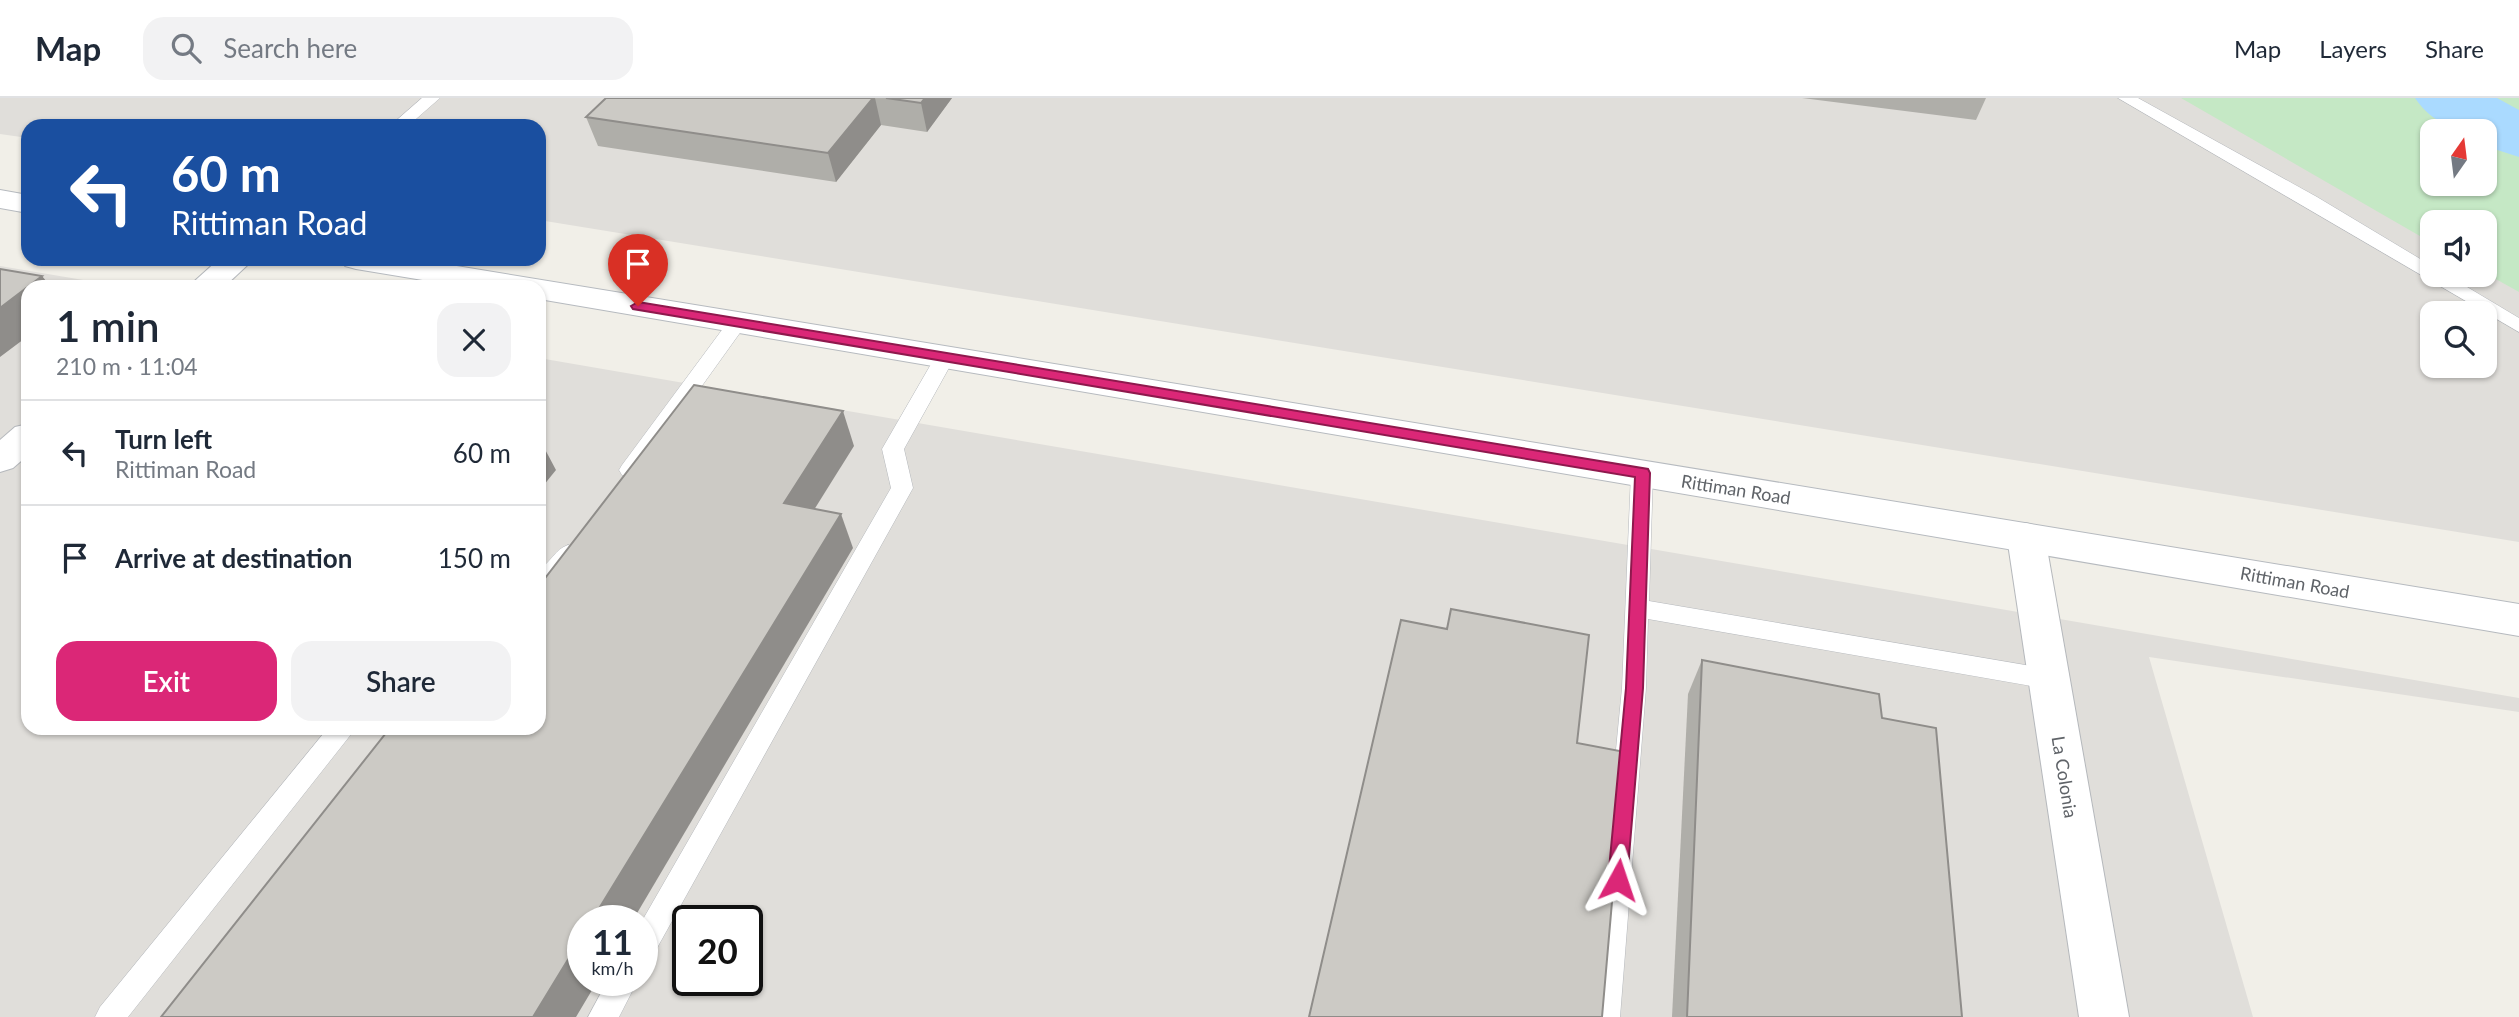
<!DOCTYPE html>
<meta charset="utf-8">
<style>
body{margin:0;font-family:Lato,sans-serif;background:#f2f2f3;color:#1f2937;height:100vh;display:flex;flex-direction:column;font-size:26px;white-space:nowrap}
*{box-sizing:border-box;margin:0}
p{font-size:23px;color:#747a83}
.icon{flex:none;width:38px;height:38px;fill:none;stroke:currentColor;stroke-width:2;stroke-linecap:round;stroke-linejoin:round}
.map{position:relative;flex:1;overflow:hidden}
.sheet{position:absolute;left:21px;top:182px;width:525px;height:455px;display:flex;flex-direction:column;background:#fff;border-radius:21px;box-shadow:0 2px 5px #0004}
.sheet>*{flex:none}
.hud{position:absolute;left:21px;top:21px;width:525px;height:147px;border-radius:21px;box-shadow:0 2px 5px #0004;background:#1a4fa0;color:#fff;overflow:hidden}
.needle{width:46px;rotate:14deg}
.controls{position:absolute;left:2420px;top:21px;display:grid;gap:14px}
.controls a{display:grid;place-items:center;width:77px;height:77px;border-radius:14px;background:#fff;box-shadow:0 2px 5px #0004;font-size:35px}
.speed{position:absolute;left:567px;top:807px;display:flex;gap:14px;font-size:35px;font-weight:700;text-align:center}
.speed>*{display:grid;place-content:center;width:91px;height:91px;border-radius:50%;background:#fff;box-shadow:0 2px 5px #0004;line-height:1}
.speed small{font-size:18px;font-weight:400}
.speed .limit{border:4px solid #111;border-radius:10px;background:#fff;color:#111}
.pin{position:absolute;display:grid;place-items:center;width:60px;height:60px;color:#fff;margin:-72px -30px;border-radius:50% 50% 50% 0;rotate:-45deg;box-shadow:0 0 7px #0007}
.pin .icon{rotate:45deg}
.me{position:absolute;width:77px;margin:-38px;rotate:5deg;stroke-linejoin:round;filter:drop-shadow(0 0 5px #0008)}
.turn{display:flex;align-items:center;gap:24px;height:147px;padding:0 35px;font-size:32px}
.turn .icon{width:91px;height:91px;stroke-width:2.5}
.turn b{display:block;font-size:49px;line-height:60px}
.round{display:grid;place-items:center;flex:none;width:74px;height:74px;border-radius:21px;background:#f2f2f3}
.overview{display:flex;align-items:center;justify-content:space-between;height:119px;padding:0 35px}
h1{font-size:42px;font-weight:600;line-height:52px}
.primary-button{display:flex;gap:14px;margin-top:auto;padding:14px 35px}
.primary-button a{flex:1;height:80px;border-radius:21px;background:#db2777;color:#fff;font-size:28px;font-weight:600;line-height:80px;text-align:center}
.primary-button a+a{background:#f2f2f3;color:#1f2937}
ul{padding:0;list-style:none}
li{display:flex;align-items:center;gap:21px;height:105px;padding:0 35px;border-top:2px solid #e0e1e3}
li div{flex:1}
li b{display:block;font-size:26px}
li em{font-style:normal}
header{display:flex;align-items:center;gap:42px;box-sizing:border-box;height:98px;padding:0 35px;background:#fff;border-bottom:2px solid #e0e1e3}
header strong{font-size:33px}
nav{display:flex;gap:38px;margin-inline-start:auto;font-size:24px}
.search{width:490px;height:63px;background:#f2f2f3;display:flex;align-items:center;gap:18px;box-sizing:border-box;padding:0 24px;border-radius:21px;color:#747a83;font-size:26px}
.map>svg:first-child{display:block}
.industrial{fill:#e0deda;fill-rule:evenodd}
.green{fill:#c5e8c5;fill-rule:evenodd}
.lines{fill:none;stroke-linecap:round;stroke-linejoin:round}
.river{fill:#aadaff;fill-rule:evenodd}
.lane-casing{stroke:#b5b8bc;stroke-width:1}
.street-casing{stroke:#b5b8bc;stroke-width:2}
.secondary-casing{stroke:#b6babf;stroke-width:2}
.lane{fill:#fff;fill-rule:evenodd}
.street{fill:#fff;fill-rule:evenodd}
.secondary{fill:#fff;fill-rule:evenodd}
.wall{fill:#afaea9}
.shaded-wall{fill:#8f8d8a}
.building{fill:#cccac5;stroke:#8f8d8a;stroke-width:2}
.route{fill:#db2777;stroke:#8e194d;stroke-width:2}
.labels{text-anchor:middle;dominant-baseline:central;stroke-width:5;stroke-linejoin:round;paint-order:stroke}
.street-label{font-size:18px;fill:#5f6368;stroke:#fff}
</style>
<header>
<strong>Map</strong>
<div class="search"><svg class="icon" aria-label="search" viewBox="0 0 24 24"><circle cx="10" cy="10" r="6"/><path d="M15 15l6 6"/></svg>Search here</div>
<nav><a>Map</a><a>Layers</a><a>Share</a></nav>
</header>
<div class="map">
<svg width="2519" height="919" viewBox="0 0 2519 919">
<rect width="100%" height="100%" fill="#f1efe8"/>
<g class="industrial">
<path d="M0,0H2519V444L539,122V28H28V40L0,36ZM2432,33H2485V86H2432ZM2432,124H2485V177H2432ZM2432,215H2485V268H2432Z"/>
<path d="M0,168L125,189H28V630H539V260L2519,600V614L2149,559L2253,919H0ZM583,822H642V882H583ZM688,822H747V882H688Z"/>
</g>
<path class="green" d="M2181,0H2519V194L2485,175V124H2432V145ZM2432,33H2485V86H2432Z"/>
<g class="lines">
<path class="river" d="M2415,0H2497L2519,12V59L2485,48V33C2455,33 2433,26 2415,0Z"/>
<defs>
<g id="lane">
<polygon points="422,0 440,0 408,28 390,28"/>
<polygon points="2118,0 2138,0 2317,99 2432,168 2432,177 2447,177 2519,220 2519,234"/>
<polygon points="737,219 744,221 747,225 638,377 630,380 622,377 619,372 622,367 730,221"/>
<polygon points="945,252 952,254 955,259 904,351 913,390 652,859 642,863 642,823 891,390 882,351 938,254"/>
<polygon points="1642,367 1650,370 1653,375 1649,503 2049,571 2058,574 2061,581 2058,588 2049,591 1648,521 1646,590 1620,919 1590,919 1622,590 1631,375 1634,370"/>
<path d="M568,447L576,450L579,456C569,474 559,485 539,491V471C551,465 555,451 568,447Z"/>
<polygon points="328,630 356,630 128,919 95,919 100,909"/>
<polygon points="608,882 638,882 619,919 588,919"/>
</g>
<g id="street">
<polygon points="219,161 254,161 224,189 188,189"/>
<polygon points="28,326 28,357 13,370 0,374 0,342 15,329"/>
<polygon points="2026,425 2039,429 2045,439 2129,919 2079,919 2007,439 2013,429"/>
</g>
<g id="secondary">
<polygon points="0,92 28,97 28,115 0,110"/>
<polygon points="340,161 414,161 2519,506 2519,538 539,201 539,189 465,189 356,171 345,168"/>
</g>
</defs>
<use href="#lane" class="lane-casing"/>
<use href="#street" class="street-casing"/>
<use href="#secondary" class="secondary-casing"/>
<use href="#lane" class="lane"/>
<use href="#street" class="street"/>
<use href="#secondary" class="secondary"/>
</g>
<g class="wall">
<polygon points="606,0 952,0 927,34 881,27 836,84 598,48 586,19"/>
<polygon points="1802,0 1986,0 1976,22"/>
<polygon points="1702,562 1882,620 1962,919 1672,919 1688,596"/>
</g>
<g class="shaded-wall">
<polygon points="873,0 875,0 881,27 836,84 828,55"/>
<polygon points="925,0 952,0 927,34 921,5"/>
<polygon points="42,178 51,189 28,189 28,238 0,259 0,210"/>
<polygon points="843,313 854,348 797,439 784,405"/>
<polygon points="540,342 556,372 539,393 539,343"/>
<polygon points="841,416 853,450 633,822 592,822"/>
<polygon points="583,837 583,882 598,882 576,919 533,919"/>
</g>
<g class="building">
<polygon points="606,0 873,0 828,55 586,19"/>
<polygon points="886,0 925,0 921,5"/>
<polygon points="0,171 42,178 0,210"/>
<polygon points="694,287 843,313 784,405 841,416 592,822 583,822 583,837 533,919 161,919 390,630 539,630 539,488"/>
<polygon points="1451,511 1589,537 1577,645 1625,654 1602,919 1309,919 1401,522 1447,531"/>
<polygon points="1702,562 1879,596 1882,620 1936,630 1962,919 1687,919"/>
</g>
<polygon class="route" points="638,204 1648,371 1650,375 1643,590 1627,782 1624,788 1618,791 1611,788 1608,782 1626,590 1635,379 633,211 631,208"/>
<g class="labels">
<g class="street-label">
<text transform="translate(1736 391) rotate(9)">Rittiman Road</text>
<text transform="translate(2295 484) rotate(10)">Rittiman Road</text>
<text transform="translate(2065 679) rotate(81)">La Colonia</text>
</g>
</g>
</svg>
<div class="controls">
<a><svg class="needle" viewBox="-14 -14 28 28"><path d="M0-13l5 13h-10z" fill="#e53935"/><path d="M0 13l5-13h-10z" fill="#747a83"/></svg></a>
<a><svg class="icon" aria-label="sound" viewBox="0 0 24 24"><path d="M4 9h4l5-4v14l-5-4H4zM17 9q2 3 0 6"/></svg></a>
<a><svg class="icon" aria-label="search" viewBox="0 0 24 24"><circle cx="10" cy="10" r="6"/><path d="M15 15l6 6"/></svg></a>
</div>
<div class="speed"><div>11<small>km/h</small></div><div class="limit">20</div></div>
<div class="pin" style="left:638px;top:208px;background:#d93025"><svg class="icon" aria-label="arrive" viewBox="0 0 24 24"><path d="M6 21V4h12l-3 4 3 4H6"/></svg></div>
<svg class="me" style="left:1618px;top:782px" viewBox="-20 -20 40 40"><path d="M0-17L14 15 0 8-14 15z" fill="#db2777" stroke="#fff" stroke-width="4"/></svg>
<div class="hud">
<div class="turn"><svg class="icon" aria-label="left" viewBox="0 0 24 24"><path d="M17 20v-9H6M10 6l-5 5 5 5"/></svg><div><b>60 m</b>Rittiman Road</div></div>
</div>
<section class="sheet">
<div class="overview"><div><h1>1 min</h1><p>210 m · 11:04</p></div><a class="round"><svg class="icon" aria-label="close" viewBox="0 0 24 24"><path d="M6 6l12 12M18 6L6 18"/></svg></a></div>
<ul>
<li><svg class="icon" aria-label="left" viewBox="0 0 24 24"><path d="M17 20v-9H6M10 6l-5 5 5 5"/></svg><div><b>Turn left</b><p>Rittiman Road</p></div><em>60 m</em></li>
<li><svg class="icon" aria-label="arrive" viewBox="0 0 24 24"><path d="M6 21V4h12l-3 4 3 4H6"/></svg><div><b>Arrive at destination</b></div><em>150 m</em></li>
</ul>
<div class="primary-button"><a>Exit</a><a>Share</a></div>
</section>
</div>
